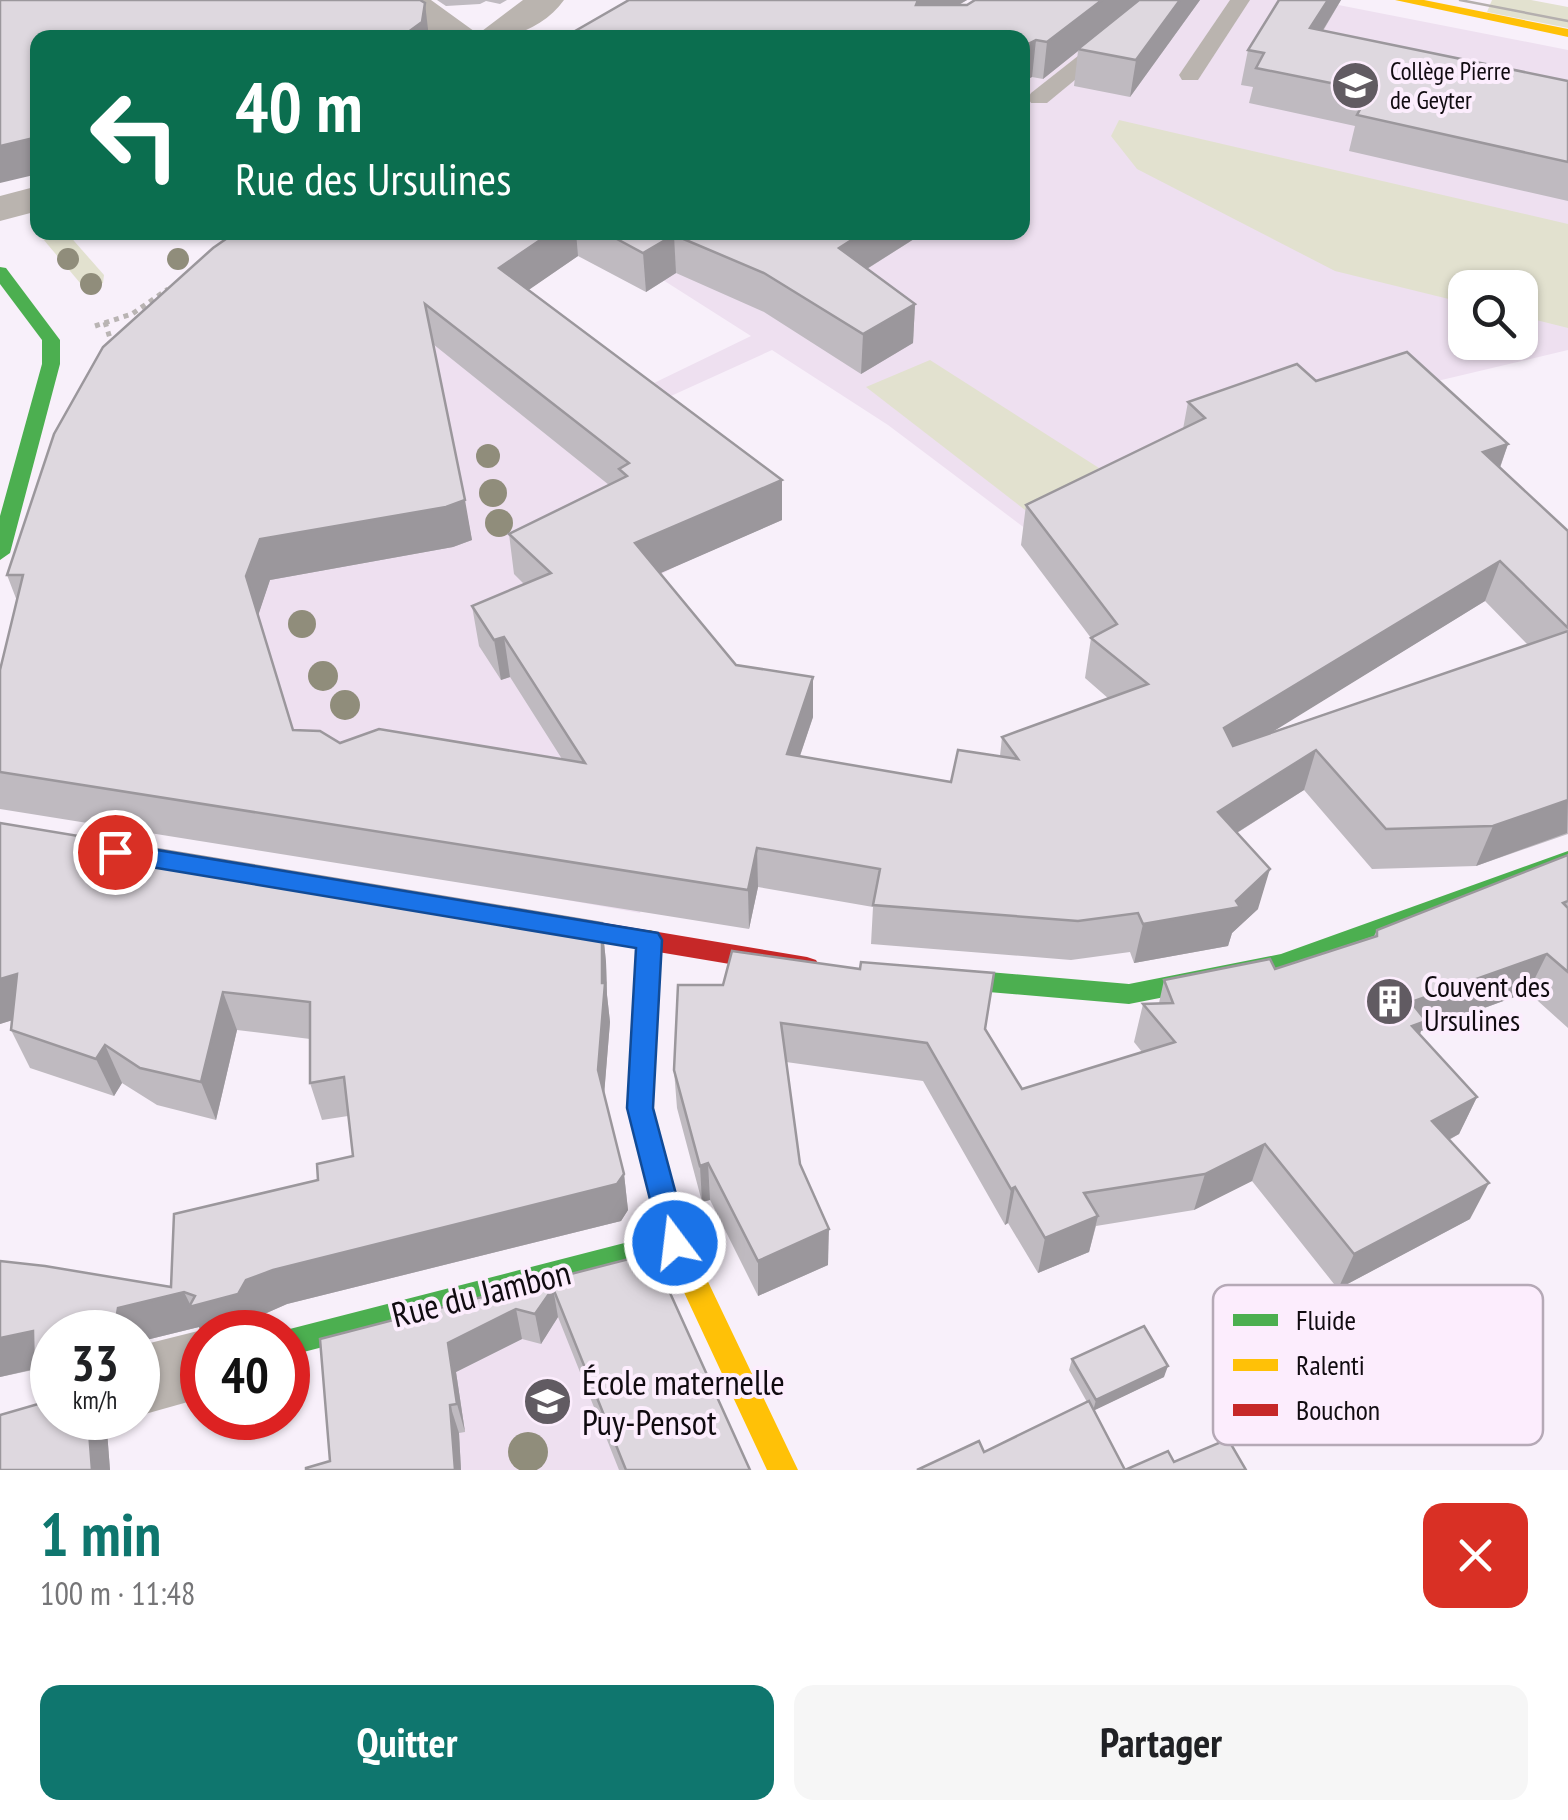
<!DOCTYPE html>
<html lang="fr">
<meta charset="utf-8">
<style>
body{margin:0;font-family:"PT Sans Narrow",sans-serif;background:#f6f6f6;color:#202124;height:100vh;display:flex;flex-direction:column;font-size:38px;white-space:nowrap}
*{box-sizing:border-box;margin:0}
p{font-size:32px;color:#757577}
.icon{flex:none;width:55px;height:55px;fill:none;stroke:currentColor;stroke-width:2;stroke-linecap:round;stroke-linejoin:round}
.map{position:relative;height:1470px;overflow:hidden}
.side{display:flex;flex-direction:column;background:#fff;flex:1}
.side>*{flex:none}
.guide{position:absolute;left:30px;top:30px;width:1000px;height:210px;border-radius:20px;box-shadow:0 2px 8px #0004;background:#0b6e4f;color:#fff;overflow:hidden}
.fabs{position:absolute;left:1448px;top:270px;display:grid;gap:20px}
.fabs a{display:grid;place-items:center;width:90px;height:90px;border-radius:20px;background:#fff;box-shadow:0 2px 8px #0004;font-size:50px}
.speed{position:absolute;left:30px;top:1310px;display:flex;gap:20px;font-size:50px;font-weight:700;text-align:center}
.speed>*{display:grid;place-content:center;width:130px;height:130px;border-radius:50%;background:#fff;box-shadow:0 2px 8px #0004;line-height:1}
.speed small{font-size:25px;font-weight:400}
.speed .limit{border:15px solid #d22;background:#fff;color:#111}
.pin{position:absolute;display:grid;place-items:center;width:85px;height:85px;color:#fff;margin:-42px;border:5px solid #fff;border-radius:50%;box-shadow:0 2px 10px #0007}
.me{position:absolute;width:110px;margin:-55px;rotate:345deg;stroke-linejoin:round;filter:drop-shadow(0 0 8px #0008)}
.turn{display:flex;align-items:center;gap:35px;height:210px;padding:0 40px;font-size:45px}
.turn .icon{width:130px;height:130px;stroke-width:2.5}
.turn b{display:block;font-size:70px;line-height:85px}
.round{display:grid;place-items:center;flex:none;width:105px;height:105px;border-radius:20px;background:#f6f6f6}
.summary{display:flex;align-items:center;justify-content:space-between;height:170px;padding:0 40px}
h1{font-size:60px;font-weight:700;line-height:75px;color:#0f766e}
.cta{display:flex;gap:20px;margin-top:auto;padding:20px 40px}
.cta a{flex:1;height:115px;border-radius:20px;background:#0f766e;color:#fff;font-size:40px;font-weight:700;line-height:115px;text-align:center}
.cta a+a{background:#f6f6f6;color:#202124}
.map>svg:first-child{display:block}
.built{fill:#eee0f0;fill-rule:evenodd}
.green{fill:#e2e1cf}
.lines{fill:none;stroke-linecap:round;stroke-linejoin:round}
.path{stroke:#b9b4b3;stroke-width:5;stroke-dasharray:5 5;stroke-linecap:butt}
.lane{fill:#bab4af;fill-rule:evenodd}
.street{fill:#bab4af;fill-rule:evenodd}
.fast{fill:#4caf50;fill-rule:evenodd}
.slow{fill:#ffc107;fill-rule:evenodd}
.jam{fill:#c62828;fill-rule:evenodd}
.tram{stroke:#b4afae;stroke-width:2.5}
.tree{fill:#908d7b}
.wall{fill:#bfbac0;fill-rule:evenodd}
.shaded-wall{fill:#9b979c}
.building{fill:#ded8df;stroke:#9b979c;stroke-width:2.5;fill-rule:evenodd}
.route{fill:#1a73e8;stroke:#114b97;stroke-width:2.5}
.labels{text-anchor:middle;dominant-baseline:central;stroke-width:8;stroke-linejoin:round;paint-order:stroke}
.far-poi-label{font-size:25px;fill:#100b10;stroke:#fcedfd;text-anchor:start}
.poi-label{font-size:30px;fill:#100b10;stroke:#fcedfd;text-anchor:start}
.near-street-label{font-size:35px;fill:#100b10;stroke:#fcedfd}
.near-poi-label{font-size:35px;fill:#100b10;stroke:#fcedfd;text-anchor:start}
.key{fill:#fcedfd;stroke:#b5a9b6;stroke-width:2.5}
.key-label{font-size:28px;fill:#100b10}
</style>
<div class="map">
<svg width="1568" height="1470" viewBox="0 0 1568 1470">
<rect width="100%" height="100%" fill="#f8f0fa"/>
<g class="built">
<path d="M1109,0H1313L1568,50V350L1395,391L1034,535L888,425L772,350L640,410L781,520L682,563L616,599L654,879L640,913L212,838L244,272L623,398L751,336L663,280L573,233L1022,232L1023,45ZM1465,288H1520V342H1465Z"/>
<polygon points="656,1280 740,1470 391,1470 451,1335"/>
</g>
<g class="green">
<polygon points="1492,0 1531,0 1568,7 1568,28 1487,12"/>
<polygon points="1119,120 1568,224 1568,328 1520,316 1520,288 1465,288 1465,303 1335,271 1137,169 1111,136"/>
<polygon points="38,233 67,233 104,275 103,283 86,290"/>
<polygon points="930,360 1099,468 1025,510 866,387"/>
</g>
<g class="lines">
<g class="path">
<polyline points="105,322 112,345"/>
<polyline points="95,326 132,314 168,289"/>
</g>
<g class="lane">
<polygon points="1149,0 1172,0 1047,103 1031,103 1028,98 1031,93"/>
<polygon points="1230,0 1250,0 1198,80 1182,80 1179,75"/>
</g>
<g class="street">
<path d="M389,0H431L478,34L523,0H564C527,53 427,54 389,0Z"/>
<polygon points="38,186 38,211 0,221 0,196"/>
<polygon points="202,1330 209,1332 202,1332 202,1398 138,1416 138,1346"/>
</g>
<g class="fast">
<polygon points="0,267 6,268 60,340 60,364 10,553 0,560 0,516 42,364 42,340 0,284"/>
<polygon points="1568,851 1568,870 1282,974 1129,1004 918,986 909,983 905,976 909,969 918,966 1129,984 1281,954"/>
<polygon points="675,1230 685,1234 689,1243 685,1252 675,1256 288,1356 288,1332 278,1332"/>
</g>
<g class="slow">
<polygon points="1395,0 1424,0 1568,29 1568,37"/>
<polygon points="650,930 659,933 662,940 653,1108 689,1242 798,1470 767,1470 661,1243 627,1108 638,940 641,933"/>
</g>
<polygon class="jam" points="527,910 807,957 816,960 820,967 816,974 807,977 527,930 518,927 515,920 518,913"/>
<polyline class="tram" points="1460,0 1568,21"/>
</g>
<g class="tree">
<circle cx="68" cy="259" r="11"/>
<circle cx="178" cy="259" r="11"/>
<circle cx="91" cy="284" r="11"/>
<circle cx="488" cy="456" r="12"/>
<circle cx="493" cy="493" r="14"/>
<circle cx="499" cy="523" r="14"/>
<circle cx="302" cy="624" r="14"/>
<circle cx="323" cy="676" r="15"/>
<circle cx="345" cy="705" r="15"/>
<circle cx="528" cy="1452" r="20"/>
</g>
<g class="wall">
<polygon points="437,0 507,0 500,4 486,1 480,4 446,6"/>
<polygon points="628,0 967,0 959,5 967,5 975,0 1200,0 1130,97 1074,86 1078,51 1043,79 1032,77 1022,82 1022,38"/>
<polygon points="1279,0 1341,0 1323,31 1568,81 1568,201 1349,151 1355,126 1249,103 1253,87 1241,85 1248,50"/>
<path d="M236,232H925L867,269L915,304L913,343L861,374L764,312L676,273L646,292L578,256L528,290L782,480V520L660,573L736,665L813,717L800,756L951,782L1000,756L1002,737L1109,699L1085,678L1091,638L1021,545L1026,505L1183,429L1188,402L1316,381L1508,444L1500,468L1568,531V834L1476,866L1372,869L1304,790L1237,833L1258,909L1232,933L1228,946L1134,963L1130,952L1071,960L871,944L873,907L758,887L749,929L0,809V670L17,601L7,575ZM433,344L609,485L509,534L514,574L524,584L472,606L479,646L501,680L510,677L562,759L340,743L293,730L258,615L270,580L453,547L472,540ZM1485,601L1528,645L1271,732Z"/>
<polygon points="0,823 602,923 606,962 607,995 610,1022 604,1094 624,1174 628,1210 621,1221 287,1304 262,1315 253,1329 239,1332 202,1332 202,1334 199,1327 138,1342 138,1332 52,1332 52,1418 106,1418 110,1470 0,1470 0,1415 47,1402 34,1381 33,1370 0,1377 0,1261 45,1266 171,1287 174,1214 318,1180 317,1164 353,1156 348,1116 322,1120 310,1083 310,1039 237,1030 216,1120 157,1105 122,1083 114,1096 30,1068 11,1030 12,1020 0,1024"/>
<polygon points="1568,855 1568,1028 1528,992 1421,1031 1420,1034 1477,1097 1459,1134 1449,1140 1470,1219 1338,1289 1252,1181 1194,1210 1096,1226 1089,1252 1038,1273 1008,1223 1005,1225 923,1081 786,1062 800,1164 828,1265 758,1296 710,1200 702,1202 677,1108 674,1070 678,985 986,1030 1022,1089 1142,1052 1134,1042 1143,1004 1159,1003 1164,980 1275,969 1374,936 1377,930"/>
<polygon points="652,1253 750,1470 619,1470 558,1317 541,1344 522,1339 456,1372 465,1432 459,1433 461,1470 306,1470 330,1461 320,1339"/>
<polygon points="1072,1359 1164,1377 1094,1410 1125,1470 1174,1462 1246,1470 917,1470 984,1452 1087,1402 1069,1370"/>
</g>
<g class="shaded-wall">
<polygon points="918,0 967,0 920,27 916,5"/>
<polygon points="1102,0 1143,0 1078,49 1078,51 1043,79 1047,42"/>
<polygon points="1180,0 1200,0 1130,97 1136,60"/>
<polygon points="1328,0 1341,0 1303,63 1310,28"/>
<polygon points="425,3 429,38 400,38"/>
<polygon points="1036,40 1032,77 1022,82 1022,47"/>
<polygon points="38,137 38,174 0,183 0,146"/>
<polygon points="552,232 576,232 578,256 504,307 499,268"/>
<polygon points="864,232 925,232 838,287 839,248"/>
<polygon points="674,235 676,273 646,292 643,253"/>
<polygon points="915,304 913,343 861,374 863,334"/>
<polygon points="1508,444 1494,484 1483,452"/>
<polygon points="782,480 782,520 638,583 635,543"/>
<polygon points="465,500 472,540 453,547 270,580 258,616 246,576 260,539"/>
<polygon points="1500,561 1485,601 1214,768 1224,728"/>
<polygon points="504,637 510,677 501,680 494,640"/>
<polygon points="813,677 813,717 787,794 787,754"/>
<polygon points="1316,750 1304,790 1208,851 1218,812"/>
<polygon points="1568,800 1567,833 1476,866 1493,826"/>
<polygon points="757,848 758,887 749,929 748,890"/>
<polygon points="1270,869 1258,909 1232,933 1228,946 1134,963 1143,924 1236,901"/>
<polygon points="602,923 606,962 607,995 610,1022 603,1108 598,1070 602,983"/>
<polygon points="1547,954 1528,992 1421,1031 1409,1059 1411,1002"/>
<polygon points="17,974 36,1013 0,1024 0,979"/>
<polygon points="223,992 237,1030 216,1120 201,1082"/>
<polygon points="105,1045 122,1083 114,1096 96,1059"/>
<polygon points="1477,1097 1459,1134 1414,1158 1432,1121"/>
<polygon points="1265,1144 1252,1181 1194,1210 1205,1174"/>
<polygon points="708,1163 710,1200 702,1202 700,1166"/>
<polygon points="624,1174 628,1210 621,1221 287,1304 262,1315 253,1329 239,1332 202,1332 202,1334 199,1327 138,1342 138,1332 88,1332 118,1308 184,1292 191,1306 246,1280 273,1270"/>
<polygon points="1489,1183 1470,1219 1338,1289 1354,1254"/>
<polygon points="1015,1187 1008,1223 1005,1225 1011,1189"/>
<polygon points="1098,1216 1089,1252 1038,1273 1045,1238"/>
<polygon points="829,1229 828,1265 758,1296 758,1261"/>
<polygon points="553,1288 558,1317 541,1344 535,1314"/>
<polygon points="516,1309 522,1339 456,1372 465,1432 457,1404 448,1343"/>
<polygon points="33,1331 52,1365 0,1377 0,1338"/>
<polygon points="1168,1366 1164,1377 1093,1411 1096,1400"/>
<polygon points="450,1405 459,1433 461,1470 455,1470"/>
<polygon points="88,1418 106,1418 110,1470 92,1470"/>
</g>
<g class="building">
<polygon points="0,0 420,0 425,3 422,22 400,38 38,38 38,137 0,146"/>
<polygon points="629,0 918,0 916,5 967,5 975,0 1102,0 1047,42 1036,40 1022,47 1022,38 563,38"/>
<polygon points="1139,0 1180,0 1136,60 1078,49"/>
<polygon points="1279,0 1328,0 1310,28 1568,81 1568,162 1357,115 1370,91 1256,68 1264,53 1248,50"/>
<path d="M236,232H552L499,268L782,480L635,543L736,665L813,677L787,754L951,782L958,750L1018,759L1002,737L1148,684L1091,638L1117,624L1026,505L1205,418L1188,402L1297,364L1316,381L1407,352L1508,444L1483,452L1568,531V628L1500,561L1224,728L1233,746L1568,631V800L1493,826L1386,829L1316,750L1218,812L1270,869L1236,901L1240,907L1143,924L1138,913L1078,921L873,905L880,869L757,848L748,890L0,772V670L23,575H7L54,434L103,347L213,248ZM425,304L629,463L619,469L627,476L509,534L551,573L472,606L494,640L504,637L585,763L379,729L340,743L320,731L293,730L246,576L260,539L446,507L465,500Z"/>
<polygon points="604,232 864,232 839,248 915,304 863,334 764,273 674,235 643,253"/>
<polygon points="0,823 602,923 602,983 605,983 598,1070 624,1174 617,1184 273,1270 246,1280 238,1294 189,1307 195,1296 184,1292 118,1308 115,1326 88,1332 52,1332 52,1382 34,1381 33,1331 0,1338 0,1261 45,1266 171,1287 174,1214 318,1180 317,1164 353,1156 344,1077 310,1083 310,1002 223,992 201,1082 140,1068 105,1045 96,1059 11,1030 17,974 0,979"/>
<polygon points="1568,855 1568,901 1563,903 1568,908 1568,972 1547,954 1411,1002 1426,1021 1412,1026 1477,1097 1432,1121 1489,1183 1354,1254 1265,1144 1205,1174 1084,1193 1098,1216 1045,1238 1015,1187 1011,1189 927,1043 781,1023 800,1164 829,1229 758,1261 708,1163 700,1166 674,1070 678,985 723,985 732,951 860,969 861,962 994,973 985,1029 1022,1089 1175,1042 1143,1004 1173,1003 1164,980 1270,959 1275,969 1377,936 1377,930"/>
<polygon points="652,1253 750,1470 626,1470 553,1288 535,1314 516,1309 448,1343 457,1404 450,1405 455,1470 306,1470 306,1468 330,1461 320,1339"/>
<polygon points="1144,1326 1168,1366 1096,1400 1072,1359"/>
<polygon points="52,1400 52,1418 88,1418 92,1470 0,1470 0,1415"/>
<polygon points="1089,1401 1125,1470 1168,1451 1174,1462 1228,1439 1246,1470 917,1470 979,1441 984,1452"/>
</g>
<polygon class="route" points="115,843 658,933 662,940 653,1108 689,1243 685,1252 675,1256 665,1252 661,1243 627,1108 636,948 115,861 106,859 103,852 106,845"/>
<defs>
<symbol id="school-disc" viewBox="-11 -11 22 22"><circle r="9.5" fill="#615b62" stroke="#fcedfd"/><path d="M0-5L7-2L0 1L-7-2ZM-4 1L0 2.5L4 1V4Q0 6-4 4Z" fill="#fff"/></symbol>
<symbol id="building-disc" viewBox="-11 -11 22 22"><circle r="9.5" fill="#615b62" stroke="#fcedfd"/><path d="M-4-6H4V6H1V3H-1V6H-4ZM-2.5-4.3h1.7v1.8h-1.7ZM.8-4.3h1.7v1.8H.8ZM-2.5-1h1.7V.8h-1.7ZM.8-1h1.7V.8H.8Z" fill="#fff"/></symbol>
</defs>
<g fill-rule="evenodd">
<use href="#school-disc" x="1328" y="58" width="55" height="55"/>
<use href="#building-disc" x="1362" y="974" width="55" height="55"/>
<use href="#school-disc" x="520" y="1374" width="55" height="55"/>
</g>
<g class="labels">
<g class="far-poi-label">
<text x="1390" y="71">Collège Pierre<tspan x="1390" dy="29">de Geyter</tspan></text>
</g>
<g class="poi-label">
<text x="1424" y="985">Couvent des<tspan x="1424" dy="34">Ursulines</tspan></text>
</g>
<g class="near-street-label">
<text transform="translate(481 1293) rotate(-14)">Rue du Jambon</text>
</g>
<g class="near-poi-label">
<text x="582" y="1382">École maternelle<tspan x="582" dy="40">Puy-Pensot</tspan></text>
</g>
</g>
<rect x="1213" y="1285" width="330" height="160" rx="15" class="key"/>
<rect x="1233" y="1314" width="45" height="12" fill="#4caf50"/>
<rect x="1233" y="1359" width="45" height="12" fill="#ffc107"/>
<rect x="1233" y="1404" width="45" height="12" fill="#c62828"/>
<g class="key-label">
<text x="1296" y="1330">Fluide</text>
<text x="1296" y="1375">Ralenti</text>
<text x="1296" y="1420">Bouchon</text>
</g>
</svg>
<div class="fabs">
<a><svg class="icon" aria-label="search" viewBox="0 0 24 24"><circle cx="10" cy="10" r="6"/><path d="M15 15l6 6"/></svg></a>
</div>
<div class="speed"><div>33<small>km/h</small></div><div class="limit">40</div></div>
<div class="pin" style="left:115px;top:852px;background:#d93025"><svg class="icon" aria-label="arrive" viewBox="0 0 24 24"><path d="M6 21V4h12l-3 4 3 4H6"/></svg></div>
<svg class="me" style="left:675px;top:1243px" viewBox="-20 -20 40 40"><circle r="17" fill="#1a73e8" stroke="#fff" stroke-width="3"/><path d="M0-11L8 9 0 5-8 9z" fill="#fff"/></svg>
<div class="guide">
<div class="turn"><svg class="icon" aria-label="left" viewBox="0 0 24 24"><path d="M17 20v-9H6M10 6l-5 5 5 5"/></svg><div><b>40 m</b>Rue des Ursulines</div></div>
</div>
</div>
<section class="side">
<div class="summary"><div><h1>1 min</h1><p>100 m · 11:48</p></div><a class="round" style="background:#d93025;color:#fff"><svg class="icon" aria-label="close" viewBox="0 0 24 24"><path d="M6 6l12 12M18 6L6 18"/></svg></a></div>
<div class="cta"><a>Quitter</a><a>Partager</a></div>
</section>
